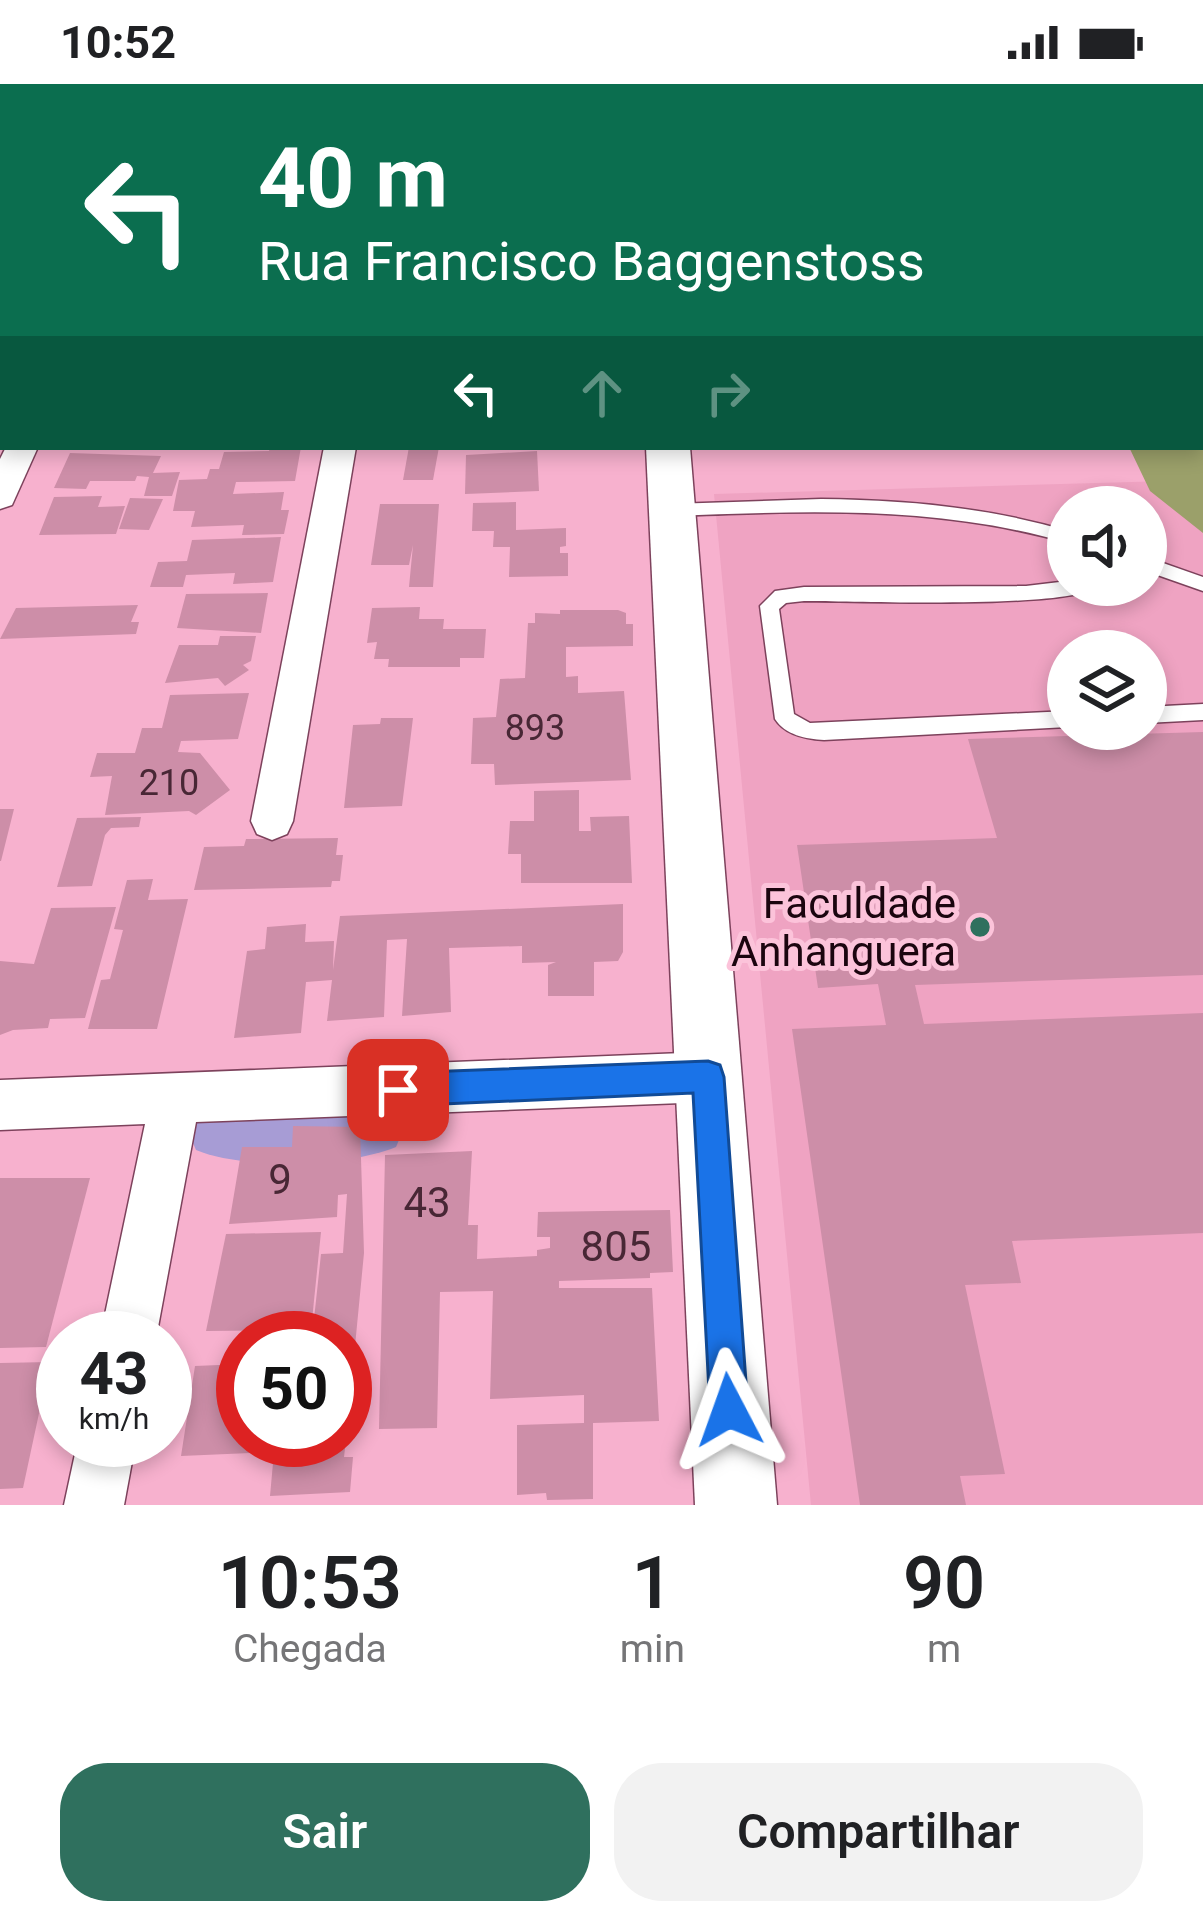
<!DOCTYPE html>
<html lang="pt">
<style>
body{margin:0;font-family:Roboto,sans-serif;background:#f2f2f2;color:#202124;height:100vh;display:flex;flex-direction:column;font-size:45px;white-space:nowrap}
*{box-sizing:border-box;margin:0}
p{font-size:39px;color:#757577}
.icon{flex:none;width:66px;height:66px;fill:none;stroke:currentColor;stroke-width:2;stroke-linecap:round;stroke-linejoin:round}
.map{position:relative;height:1421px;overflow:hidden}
.details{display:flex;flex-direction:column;background:#fff;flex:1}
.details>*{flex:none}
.guide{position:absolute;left:0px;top:0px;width:1203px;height:366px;box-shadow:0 6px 18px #0003;background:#0b6e4f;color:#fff;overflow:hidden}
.tools{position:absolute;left:1047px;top:402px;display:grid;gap:24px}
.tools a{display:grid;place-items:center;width:120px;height:120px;border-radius:50%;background:#fff;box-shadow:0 6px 18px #0003;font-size:60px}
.speed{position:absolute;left:36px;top:1227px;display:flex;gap:24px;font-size:60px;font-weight:700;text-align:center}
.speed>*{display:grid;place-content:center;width:156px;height:156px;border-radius:50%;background:#fff;box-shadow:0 6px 18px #0003;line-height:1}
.speed small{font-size:30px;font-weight:400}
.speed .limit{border:18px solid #d22;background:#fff;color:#111}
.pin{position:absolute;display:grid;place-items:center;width:102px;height:102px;color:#fff;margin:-51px;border-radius:24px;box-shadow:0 6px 18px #0006}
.me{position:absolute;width:132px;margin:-66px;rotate:356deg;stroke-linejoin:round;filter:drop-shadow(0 0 9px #0008)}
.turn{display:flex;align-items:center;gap:42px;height:252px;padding:0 60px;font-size:54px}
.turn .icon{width:156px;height:156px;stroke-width:2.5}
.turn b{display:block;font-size:84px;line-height:102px}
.lanes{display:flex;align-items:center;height:114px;padding:0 60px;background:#0003;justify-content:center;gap:60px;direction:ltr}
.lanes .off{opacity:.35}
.eta{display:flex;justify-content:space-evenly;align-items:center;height:204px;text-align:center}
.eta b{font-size:72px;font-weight:600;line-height:84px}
.button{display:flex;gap:24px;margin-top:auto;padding:24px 60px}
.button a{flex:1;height:138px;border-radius:48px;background:#2f705e;color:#fff;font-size:48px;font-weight:600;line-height:138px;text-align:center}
.button a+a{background:#f2f2f2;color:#202124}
.status{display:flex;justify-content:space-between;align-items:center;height:84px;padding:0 60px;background:#fff;direction:ltr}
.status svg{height:33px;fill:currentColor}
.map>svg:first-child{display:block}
.built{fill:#efa3c2;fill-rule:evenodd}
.green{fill:#9ba06a}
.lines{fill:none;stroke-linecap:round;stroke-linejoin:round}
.river{fill:#a79cd5;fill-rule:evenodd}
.building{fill:#cd8ea8}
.service-casing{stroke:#7d425c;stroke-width:3}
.minor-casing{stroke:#7d425c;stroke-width:3}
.secondary-casing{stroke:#7d425c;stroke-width:3}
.service{fill:#fff;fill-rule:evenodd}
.minor{fill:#fff;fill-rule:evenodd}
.secondary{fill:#fff;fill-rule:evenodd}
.route{fill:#1a73e8;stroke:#114b97;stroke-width:3}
.poi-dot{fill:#2f705e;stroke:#fcc3da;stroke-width:4.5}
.labels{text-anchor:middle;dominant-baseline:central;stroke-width:10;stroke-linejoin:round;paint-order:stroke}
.number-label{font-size:36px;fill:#482735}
.poi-label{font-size:42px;fill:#1b050f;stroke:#fcc3da;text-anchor:end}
.near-number-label{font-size:42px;fill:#482735}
</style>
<div class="status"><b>10:52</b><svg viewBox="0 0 49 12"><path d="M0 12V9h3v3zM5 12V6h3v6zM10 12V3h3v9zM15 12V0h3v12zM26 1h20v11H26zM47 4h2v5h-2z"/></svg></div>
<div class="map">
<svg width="1203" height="1421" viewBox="0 0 1203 1421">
<rect width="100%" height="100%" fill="#f7b1ce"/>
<path class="built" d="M1203,396V1421H811L714,410ZM1068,423H1146V501H1068ZM1068,567H1146V645H1068Z"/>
<g class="green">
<polygon points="819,0 1203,0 1203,255 1200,3"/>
<polygon points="1200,339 1203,344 1203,449 1150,407 1129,363 1200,363"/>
</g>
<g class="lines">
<path class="river" d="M368,995L396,1007L408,1035L396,1063C348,1083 244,1086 196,1066L184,1038L196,1010L224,998Z"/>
</g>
<g class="building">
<polygon points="270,363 301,363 295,397 236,398 233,410 284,408 281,426 289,426 284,450 242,451 244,441 191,443 195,427 173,427 179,396 207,395 210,385 219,385 224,368 269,367"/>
<polygon points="409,363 439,363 433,396 403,396"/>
<polygon points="537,367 539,407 465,410 466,371"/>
<polygon points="70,369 161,372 153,389 180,388 172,412 144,412 149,393 137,392 135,397 90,397 86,405 54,404"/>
<polygon points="102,412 98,423 125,422 116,450 39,451 54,413"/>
<polygon points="130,414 163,415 149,446 119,445"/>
<polygon points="516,418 516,446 566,444 566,462 560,463 560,469 568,469 568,492 509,493 510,463 493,463 494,447 472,447 473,419"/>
<polygon points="380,420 439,420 433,503 409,503 413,461 409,481 371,481"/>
<polygon points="281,453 273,498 233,500 235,489 186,491 183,503 150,503 158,478 187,477 192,456"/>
<polygon points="268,509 261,549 177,544 186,510"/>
<polygon points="138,521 131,538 139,538 136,550 0,555 16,524"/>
<polygon points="420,523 419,535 444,535 443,545 486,545 484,574 460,574 460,583 388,583 389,575 374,575 377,558 367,559 372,524"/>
<polygon points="560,526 618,526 626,529 626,540 633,540 633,562 566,563 566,593 578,592 578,609 624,607 631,696 495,701 494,680 471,680 473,634 496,633 500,595 525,594 528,539 535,539 535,529 560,530"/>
<polygon points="220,552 256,552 251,577 243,581 249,586 225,602 218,594 165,599 179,561 218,561"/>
<polygon points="249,609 238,655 181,657 178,668 200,669 230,706 196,731 189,727 105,731 112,692 90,693 97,669 135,669 142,644 162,644 170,611"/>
<polygon points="381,634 413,634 402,722 344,724 353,641 380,640"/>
<polygon points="1203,648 1203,891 915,901 924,940 1203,929 1203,1149 1012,1157 1021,1199 965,1201 1005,1390 960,1392 966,1421 860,1421 792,945 886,941 878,900 818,904 797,761 997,754 968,655"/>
<polygon points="579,706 579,747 591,747 590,733 629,732 632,799 521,799 521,770 508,770 510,737 534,737 534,707"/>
<polygon points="0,725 14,725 1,777 0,777"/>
<polygon points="141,733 139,743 111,744 105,751 92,802 57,803 77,734"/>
<polygon points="338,754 336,771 343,771 340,797 332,797 331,803 194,806 204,763 244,762 246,755"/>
<polygon points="153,795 148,816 188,815 157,945 88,945 101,896 110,895 123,846 114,845 127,796"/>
<polygon points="623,820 623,868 618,877 594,878 594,912 548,912 548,881 556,878 522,879 522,862 449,864 451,928 402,932 407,855 387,856 384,933 327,937 332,896 306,898 301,949 234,954 247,867 265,865 267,843 306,840 305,858 334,857 333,886 340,832"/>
<polygon points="116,823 85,934 50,935 48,944 13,946 0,951 0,877 34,880 51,824"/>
<polygon points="293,1042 360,1043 364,1169 355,1262 345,1262 345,1254 312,1254 321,1170 343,1169 347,1110 338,1111 337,1133 229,1140 242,1063 292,1063"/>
<polygon points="472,1067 468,1141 478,1141 477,1175 537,1172 537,1166 550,1164 550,1153 537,1153 538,1128 670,1126 673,1188 650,1189 650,1194 559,1197 559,1204 652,1204 659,1337 593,1339 593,1415 547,1416 546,1409 517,1411 517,1341 584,1339 584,1311 490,1315 493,1207 440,1208 437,1344 379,1345 385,1071"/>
<polygon points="0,1094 90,1094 46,1263 0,1264"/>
<polygon points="321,1148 311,1246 206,1247 226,1150"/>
<polygon points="50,1278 23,1404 0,1405 0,1279"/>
<polygon points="243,1280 243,1356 346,1356 344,1373 353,1373 350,1408 270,1412 274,1368 181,1372 195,1282"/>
</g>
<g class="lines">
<defs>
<g id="service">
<path d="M821,415C906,416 986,423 1068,447V459C937,421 807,427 672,432L663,426L672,420Z"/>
<polygon points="1146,473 1203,493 1203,507 1146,487"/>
<path d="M1068,497V501H1102C1076,526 853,517 804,517L786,519L779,525L794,630L810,639L1068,627V643L824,656C806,655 785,651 775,635L760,522L775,507L804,503L1026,502Z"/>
<polygon points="1203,620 1203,636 1146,639 1146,623"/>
</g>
<g id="minor">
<polygon points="43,0 67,0 42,3"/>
<polygon points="225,0 249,0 224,3"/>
<polygon points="376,0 400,0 375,3"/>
<polygon points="6,363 38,363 12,421 0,425 0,375"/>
<polygon points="324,363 356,363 293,737 287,750 272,756 257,750 251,737"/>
<polygon points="708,968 725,976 733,993 725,1010 708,1018 196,1038 156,1254 100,1254 145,1040 0,1046 0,996"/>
<polygon points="78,1356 136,1356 124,1421 64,1421"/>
</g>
<g id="secondary">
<polygon points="592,0 628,0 590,3"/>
<rect x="0" y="41" width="3" height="20"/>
<polygon points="646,363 690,363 777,1421 695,1421"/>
</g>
</defs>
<use href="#service" class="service-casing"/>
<use href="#minor" class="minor-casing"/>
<use href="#secondary" class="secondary-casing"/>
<use href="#service" class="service"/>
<use href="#minor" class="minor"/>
<use href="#secondary" class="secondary"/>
</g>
<polygon class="route" points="708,977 720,981 724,993 748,1326 743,1339 729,1345 716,1339 710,1326 693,1009 398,1022 386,1017 381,1006 386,994 398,989"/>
<circle class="poi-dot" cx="980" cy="843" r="12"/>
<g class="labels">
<g class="number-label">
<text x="535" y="644">893</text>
<text x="169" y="699">210</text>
</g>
<g class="poi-label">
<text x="956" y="819">Faculdade<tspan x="956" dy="48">Anhanguera</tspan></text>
</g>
<g class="near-number-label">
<text x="280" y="1095">9</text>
<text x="427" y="1118">43</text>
<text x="616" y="1162">805</text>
</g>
</g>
</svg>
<div class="tools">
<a><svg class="icon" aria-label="sound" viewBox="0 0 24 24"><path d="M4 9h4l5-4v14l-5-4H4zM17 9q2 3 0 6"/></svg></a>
<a><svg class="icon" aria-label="layers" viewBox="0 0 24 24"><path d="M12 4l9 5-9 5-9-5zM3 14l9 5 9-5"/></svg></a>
</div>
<div class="speed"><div>43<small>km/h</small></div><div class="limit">50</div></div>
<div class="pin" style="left:398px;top:1006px;background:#d93025"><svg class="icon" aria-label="arrive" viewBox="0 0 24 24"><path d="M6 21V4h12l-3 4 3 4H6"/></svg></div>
<svg class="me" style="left:729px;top:1326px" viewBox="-20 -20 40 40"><path d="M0-17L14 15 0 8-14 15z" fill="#1a73e8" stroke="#fff" stroke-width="4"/></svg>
<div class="guide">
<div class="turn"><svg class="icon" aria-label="left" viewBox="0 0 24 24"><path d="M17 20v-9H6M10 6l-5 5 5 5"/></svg><div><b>40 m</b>Rua Francisco Baggenstoss</div></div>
<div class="lanes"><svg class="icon" aria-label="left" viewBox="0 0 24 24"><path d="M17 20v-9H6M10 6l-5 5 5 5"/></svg><svg class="icon off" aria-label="ahead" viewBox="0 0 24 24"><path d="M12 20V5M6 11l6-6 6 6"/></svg><svg class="icon off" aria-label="right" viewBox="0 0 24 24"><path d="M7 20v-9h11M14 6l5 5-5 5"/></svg></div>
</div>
</div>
<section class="details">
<div class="eta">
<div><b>10:53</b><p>Chegada</p></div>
<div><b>1</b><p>min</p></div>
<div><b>90</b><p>m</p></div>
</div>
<div class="button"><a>Sair</a><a>Compartilhar</a></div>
</section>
